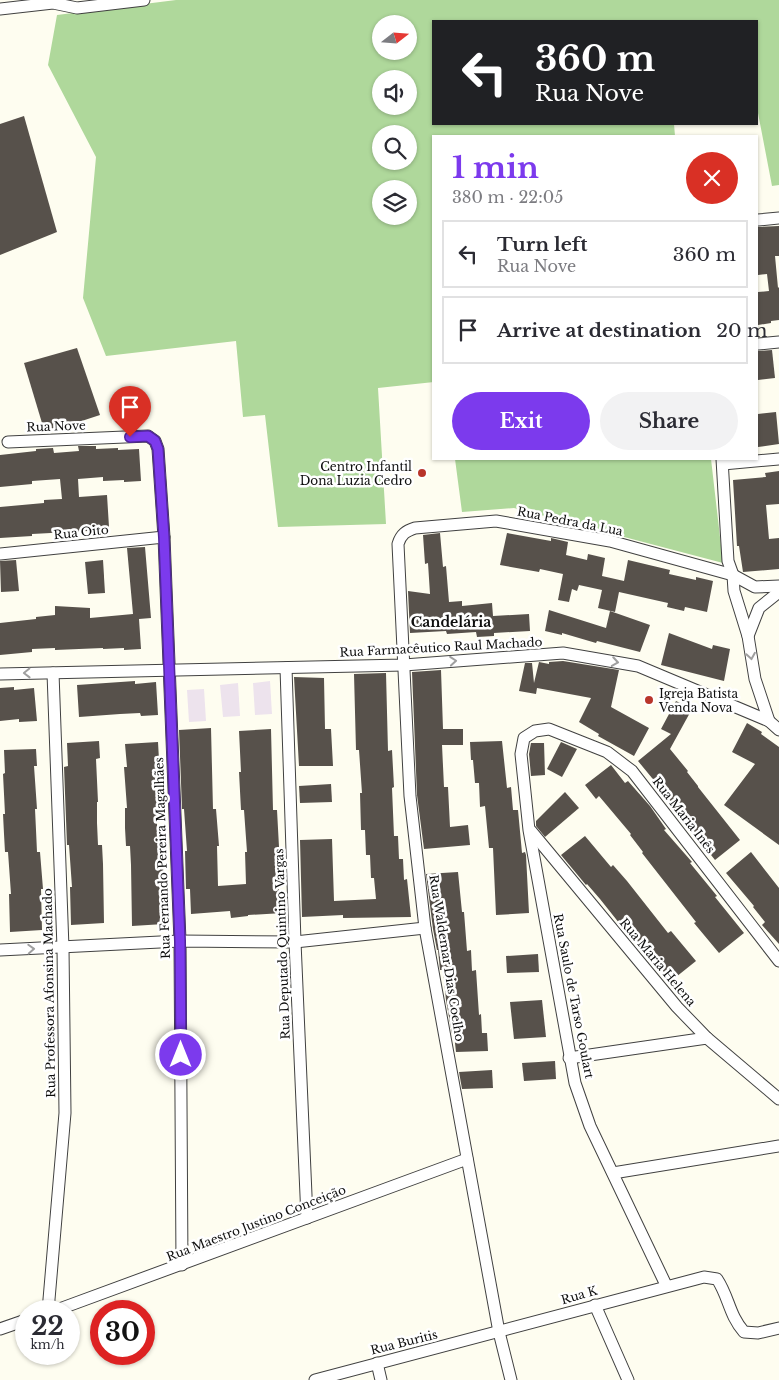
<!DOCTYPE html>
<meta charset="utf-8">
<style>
body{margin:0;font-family:"Libre Baskerville",serif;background:#f2f2f3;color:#2b2b33;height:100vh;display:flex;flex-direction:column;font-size:19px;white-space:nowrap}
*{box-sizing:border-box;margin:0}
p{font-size:16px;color:#7c7c81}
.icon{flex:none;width:28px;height:28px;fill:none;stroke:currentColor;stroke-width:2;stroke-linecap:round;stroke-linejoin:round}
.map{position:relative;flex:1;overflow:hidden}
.drawer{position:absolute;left:432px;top:135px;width:326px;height:325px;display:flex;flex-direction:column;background:#fff;border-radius:0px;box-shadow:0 1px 4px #0004}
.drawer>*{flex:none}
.top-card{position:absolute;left:432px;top:20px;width:326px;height:105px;border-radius:0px;box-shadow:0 1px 4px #0004;background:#202124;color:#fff;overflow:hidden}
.needle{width:32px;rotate:73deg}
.controls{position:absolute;left:372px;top:15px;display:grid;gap:10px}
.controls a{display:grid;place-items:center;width:45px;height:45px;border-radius:50%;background:#fff;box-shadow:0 1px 4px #0004;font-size:25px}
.speed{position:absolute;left:15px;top:1300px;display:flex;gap:10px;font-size:25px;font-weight:700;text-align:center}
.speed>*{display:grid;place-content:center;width:65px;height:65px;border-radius:50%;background:#fff;box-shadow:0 1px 4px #0004;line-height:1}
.speed small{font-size:12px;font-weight:400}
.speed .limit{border:8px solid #d22;background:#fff;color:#111}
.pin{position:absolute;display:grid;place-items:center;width:42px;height:42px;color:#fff;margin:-51px -21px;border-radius:50% 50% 50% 0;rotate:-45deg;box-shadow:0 0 5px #0007}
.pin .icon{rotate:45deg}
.me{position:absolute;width:55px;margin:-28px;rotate:0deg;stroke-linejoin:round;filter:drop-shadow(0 0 4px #0008)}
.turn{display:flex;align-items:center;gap:18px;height:105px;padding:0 20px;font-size:22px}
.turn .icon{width:65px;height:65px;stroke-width:2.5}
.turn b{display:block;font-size:35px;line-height:42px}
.round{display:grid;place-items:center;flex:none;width:52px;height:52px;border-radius:26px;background:#f2f2f3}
.summary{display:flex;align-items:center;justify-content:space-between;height:85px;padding:0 20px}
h1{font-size:30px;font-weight:800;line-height:38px;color:#7c3aed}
.button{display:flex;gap:10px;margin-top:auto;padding:10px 20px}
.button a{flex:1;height:58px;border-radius:30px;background:#7c3aed;color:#fff;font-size:20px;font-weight:800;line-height:58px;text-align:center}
.button a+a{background:#f2f2f3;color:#2b2b33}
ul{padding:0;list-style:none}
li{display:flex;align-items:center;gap:15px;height:68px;margin:0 10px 8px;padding:0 10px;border:2px solid #e1e1e2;border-radius:0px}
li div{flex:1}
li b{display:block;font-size:19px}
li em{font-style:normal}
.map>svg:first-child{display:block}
.industrial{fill:#ede3ed}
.forest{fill:#afd89b;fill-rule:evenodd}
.building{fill:#57514b}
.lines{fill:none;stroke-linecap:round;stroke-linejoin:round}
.minor-casing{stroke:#414141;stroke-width:13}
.minor{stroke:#fff;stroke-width:11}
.oneway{stroke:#9f9f9f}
.route-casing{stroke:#51269a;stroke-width:12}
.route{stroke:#7c3aed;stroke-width:9}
.poi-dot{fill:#b9352b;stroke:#fff;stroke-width:2}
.labels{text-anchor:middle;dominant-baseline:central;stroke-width:5;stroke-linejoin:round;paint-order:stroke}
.street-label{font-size:12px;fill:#0e0e0e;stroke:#fff}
.poi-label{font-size:12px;fill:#0e0e0e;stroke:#fff;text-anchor:end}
.neighbourhood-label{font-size:14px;font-weight:bold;fill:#0e0e0e;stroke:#fff}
</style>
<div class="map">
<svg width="779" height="1380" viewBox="0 0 779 1380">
<rect width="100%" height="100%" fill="#fefdf0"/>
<g class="industrial">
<polygon points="270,681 272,714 255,715 253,683"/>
<polygon points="238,683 240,716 223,717 220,685"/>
<polygon points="204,689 206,721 189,722 187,690"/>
</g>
<g class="forest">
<path d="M176,0H779V185L772,186L758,113V21H434V124H674L675,136H434V382L378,388L386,524L278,527L265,415L243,417L236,341L106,356L83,298L96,157L48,65L57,15ZM381,24H409V51H381ZM381,79H409V106H381ZM381,134H409V161H381ZM381,189H409V216H381Z"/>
<polygon points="455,459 711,459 723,563 514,508 462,512"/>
</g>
<g class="building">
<polygon points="24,116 57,232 0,255 0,124"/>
<polygon points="779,226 779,256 775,256 778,288 779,287 779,320 771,321 771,323 758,325 758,292 769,291 767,274 758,275 758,227"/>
<polygon points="77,348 100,415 45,433 24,363"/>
<polygon points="772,350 775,378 758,380 758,351"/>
<polygon points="776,412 779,444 758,447 758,414"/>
<polygon points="78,446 96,446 96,449 118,448 118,450 139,449 141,481 124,482 124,480 103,481 103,477 78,479 79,497 107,495 109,527 87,529 88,531 32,534 32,536 0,538 0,507 44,503 44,500 62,499 60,479 32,481 32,484 0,487 0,455 36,451 36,449 53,448 54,453 79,451"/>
<polygon points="779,471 779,504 766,505 769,539 779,538 779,569 743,572 739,546 737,546 733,480 766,477 765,473"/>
<polygon points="440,533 443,567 446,566 449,602 462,601 462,606 492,603 493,616 529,614 530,631 494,633 494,636 477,637 476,632 447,634 446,631 410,633 408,591 430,594 428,563 425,564 423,535"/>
<polygon points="507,533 551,541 551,538 568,542 566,555 587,560 588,554 605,558 602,576 624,581 628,560 670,570 669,574 696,580 696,577 713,581 707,612 685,607 684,611 667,607 668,603 619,592 615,612 598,608 602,590 579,585 577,591 572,589 569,602 558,600 563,574 540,569 539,572 500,565"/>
<polygon points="145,547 151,618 139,619 141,649 124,650 124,648 103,649 103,648 55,650 55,648 32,649 32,652 0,655 0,623 36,619 36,617 55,615 55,606 90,608 90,618 133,614 127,548"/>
<polygon points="16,560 19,591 1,592 0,561"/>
<polygon points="103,560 105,593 88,594 85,562"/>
<polygon points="549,610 606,628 610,611 650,625 640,652 597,641 596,643 562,633 562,635 545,631"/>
<polygon points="669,633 712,649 713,645 730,649 724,681 661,665"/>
<polygon points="563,661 619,670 611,707 649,728 634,756 598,736 599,734 579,722 591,698 537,688 536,694 519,691 525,663 532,663 534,683 539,662 549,664 549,662"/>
<polygon points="441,670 443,729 463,729 463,745 442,745 444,787 448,787 450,827 468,825 470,845 424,849 417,795 412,672"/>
<polygon points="386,673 388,751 392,750 394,787 392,788 394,836 398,836 399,859 403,859 404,880 407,879 411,917 343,918 343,915 302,917 300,840 332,839 334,901 376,899 374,878 371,878 370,855 366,855 365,830 361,830 360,793 362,793 359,750 356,750 354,674"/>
<polygon points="294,677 324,678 325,729 331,729 333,766 299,766"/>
<polygon points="135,681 135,684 156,682 158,715 141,716 140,713 120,714 79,717 77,685"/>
<polygon points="14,687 14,690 34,688 37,721 19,722 19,719 0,721 0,688"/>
<polygon points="676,701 692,709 670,749 688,771 687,772 698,786 698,787 740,840 715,860 677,812 666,795 638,761 671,734 661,729"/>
<polygon points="747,723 762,732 761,734 779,747 779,845 724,805 755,764 732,752"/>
<polygon points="211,728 213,809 216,809 219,846 217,846 218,886 246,884 245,852 247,852 244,810 241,810 239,772 241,772 239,731 271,729 273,810 277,810 279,847 277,847 279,895 282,895 283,913 248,915 248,916 231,918 230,911 191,914 190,889 186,889 185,851 187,851 184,809 182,809 179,730"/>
<polygon points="99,741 100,758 96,759 98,802 97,802 97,823 98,845 102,845 103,864 104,923 71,925 70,887 72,887 69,845 67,845 64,767 68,766 67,743"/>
<polygon points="502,741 507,788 511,787 513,810 518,810 522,853 525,852 526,855 529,913 496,915 493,848 489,848 485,806 480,807 479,783 475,783 473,760 471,760 470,742"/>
<polygon points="158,742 159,760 156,760 158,803 157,803 157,824 158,846 162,846 164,883 162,883 164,924 132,926 131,865 130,846 126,846 125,828 125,808 127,808 124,767 127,767 125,744"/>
<polygon points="561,742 577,749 562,777 547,769"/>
<polygon points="531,743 544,743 545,775 531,776 529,754"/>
<polygon points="36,749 37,766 34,766 37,809 35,809 36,830 37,852 40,852 43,889 41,889 42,930 10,932 9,894 11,894 8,852 5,852 4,834 3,814 5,814 3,774 5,773 4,750"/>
<polygon points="611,765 625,783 628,781 650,806 666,829 664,830 692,862 690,863 717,896 715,897 744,933 719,953 694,923 696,922 642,853 643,852 630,835 631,834 599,796 596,799 585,785"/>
<polygon points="331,784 332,802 300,803 299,786"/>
<polygon points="565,792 579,808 545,837 536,826 536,821"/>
<polygon points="585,836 611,867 613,865 627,881 668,933 671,931 696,961 671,981 642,946 639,948 600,899 587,884 586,885 561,855"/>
<polygon points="751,852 779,888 779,944 762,925 765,922 753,907 754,906 726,873"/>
<polygon points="458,872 462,912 464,912 467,951 471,950 472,971 476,970 479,1015 481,1014 482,1033 487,1033 488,1051 456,1052 454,1034 452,1034 446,1000 443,970 440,970 438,950 437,950 433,929 426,874"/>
<polygon points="538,954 539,972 507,973 506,956"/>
<polygon points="542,1000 546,1037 514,1039 510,1002"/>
<polygon points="555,1061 556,1079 524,1081 522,1063"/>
<polygon points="492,1070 493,1088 462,1089 459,1072"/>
</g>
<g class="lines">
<defs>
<g id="minor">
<polyline points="0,9 53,3 77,8 144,0"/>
<polyline points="758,220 779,218"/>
<polyline points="758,344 779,342"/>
<polyline points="8,442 148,436 155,441 158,449 164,537 180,941 182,1265"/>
<polyline points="722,459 728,561 733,575 734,591 748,636 755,679 769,721"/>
<polyline points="723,464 779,459"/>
<polyline points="0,554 164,537"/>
<polyline points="748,636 759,608 779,592"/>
<polyline points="286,668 295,942 307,1218"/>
<polyline points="0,674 404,665 563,653 638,666 769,721 779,730"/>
<polyline points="531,831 677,1007 707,1038 779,1099"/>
<polyline points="0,950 180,941 295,942 425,928"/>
<polyline points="569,1058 707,1038"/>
<polyline points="613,1173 779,1146"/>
<polyline points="666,1285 590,1126 575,1083 529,830 521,754 524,738 535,731 549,729 607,752 632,771 779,961"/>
<polyline points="595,1305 628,1380"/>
<polyline points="48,1311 65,1113 63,948 53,673"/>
<polyline points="54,1311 467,1159"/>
<polyline points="0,1329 26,1320"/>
<polyline points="377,1363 381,1380"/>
<path d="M315,1380L704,1277L717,1279C729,1297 729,1315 744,1332L758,1333L779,1328"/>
<path d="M511,1380L499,1332L425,928L410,796L398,544C401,534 406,531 415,528L496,521L610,541L733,575L755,587L779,586"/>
</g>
</defs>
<use href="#minor" class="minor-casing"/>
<use href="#minor" class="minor"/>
</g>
<defs><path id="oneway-chevron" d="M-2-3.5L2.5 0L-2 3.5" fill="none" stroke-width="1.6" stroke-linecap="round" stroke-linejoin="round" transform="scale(1.25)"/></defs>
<g class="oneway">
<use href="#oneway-chevron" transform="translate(751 656) rotate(81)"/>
<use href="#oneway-chevron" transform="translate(453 661) rotate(-5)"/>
<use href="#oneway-chevron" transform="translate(615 662) rotate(9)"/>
<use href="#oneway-chevron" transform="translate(27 673) rotate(179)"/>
<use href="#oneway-chevron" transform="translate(31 949) rotate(-3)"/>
</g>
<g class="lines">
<defs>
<polyline id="route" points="130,437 148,436 155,441 158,449 164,537 180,941 181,1055"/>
</defs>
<use href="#route" class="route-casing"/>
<use href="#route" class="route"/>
</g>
<g class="poi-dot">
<circle cx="422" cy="473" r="5"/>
<circle cx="649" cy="700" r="5"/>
</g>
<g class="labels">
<g class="street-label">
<text transform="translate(56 426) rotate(-2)">Rua Nove</text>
<text transform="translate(570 521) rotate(11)">Rua Pedra da Lua</text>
<text transform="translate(81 532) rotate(-6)">Rua Oito</text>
<text transform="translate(441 647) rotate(-3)">Rua Farmacêutico Raul Machado</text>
<text transform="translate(684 815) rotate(52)">Rua Maria Inês</text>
<text transform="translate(162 858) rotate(-92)">Rua Fernando Pereira Magalhães</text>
<text transform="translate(282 944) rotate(-92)">Rua Deputado Quintino Vargas</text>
<text transform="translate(447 958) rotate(81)">Rua Waldemar Dias Coelho</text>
<text transform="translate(658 962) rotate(50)">Rua Maria Helena</text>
<text transform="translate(49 993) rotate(-91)">Rua Professora Afonsina Machado</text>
<text transform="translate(574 996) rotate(79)">Rua Saulo de Tarso Goulart</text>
<text transform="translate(256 1223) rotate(-21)">Rua Maestro Justino Conceição</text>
<text transform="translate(579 1295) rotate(-16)">Rua K</text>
<text transform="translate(404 1342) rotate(-14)">Rua Buritis</text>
</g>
<g class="poi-label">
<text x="412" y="466">Centro Infantil<tspan x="412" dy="14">Dona Luzia Cedro</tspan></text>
<text x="659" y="693" text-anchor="start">Igreja Batista<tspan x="659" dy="14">Venda Nova</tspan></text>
</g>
<g class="neighbourhood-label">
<text x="451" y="622">Candelária</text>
</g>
</g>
</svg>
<div class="controls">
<a><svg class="needle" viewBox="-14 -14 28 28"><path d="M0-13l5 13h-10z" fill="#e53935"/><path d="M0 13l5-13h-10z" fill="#7c7c81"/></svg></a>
<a><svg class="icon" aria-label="sound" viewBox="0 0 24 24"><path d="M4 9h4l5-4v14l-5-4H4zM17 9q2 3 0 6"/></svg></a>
<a><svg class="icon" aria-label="search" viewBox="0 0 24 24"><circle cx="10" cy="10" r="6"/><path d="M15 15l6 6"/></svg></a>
<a><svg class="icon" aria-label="layers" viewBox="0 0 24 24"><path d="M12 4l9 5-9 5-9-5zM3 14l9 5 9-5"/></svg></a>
</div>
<div class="speed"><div>22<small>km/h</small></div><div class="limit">30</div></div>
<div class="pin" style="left:130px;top:437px;background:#d93025"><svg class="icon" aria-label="arrive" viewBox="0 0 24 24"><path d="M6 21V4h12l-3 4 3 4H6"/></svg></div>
<svg class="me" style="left:181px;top:1055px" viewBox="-20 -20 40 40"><circle r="17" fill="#7c3aed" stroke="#fff" stroke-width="3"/><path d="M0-11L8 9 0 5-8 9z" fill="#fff"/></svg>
<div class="top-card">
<div class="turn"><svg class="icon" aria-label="left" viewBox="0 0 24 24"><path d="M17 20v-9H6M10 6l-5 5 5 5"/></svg><div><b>360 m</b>Rua Nove</div></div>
</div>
<section class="drawer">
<div class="summary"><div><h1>1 min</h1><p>380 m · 22:05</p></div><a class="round" style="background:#d93025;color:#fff"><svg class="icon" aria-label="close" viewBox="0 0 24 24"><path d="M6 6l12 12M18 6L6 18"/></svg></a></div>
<ul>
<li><svg class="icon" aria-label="left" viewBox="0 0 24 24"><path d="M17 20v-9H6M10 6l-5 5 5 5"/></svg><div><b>Turn left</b><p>Rua Nove</p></div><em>360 m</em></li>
<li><svg class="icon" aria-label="arrive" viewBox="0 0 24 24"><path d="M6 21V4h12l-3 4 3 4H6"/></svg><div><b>Arrive at destination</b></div><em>20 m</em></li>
</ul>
<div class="button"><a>Exit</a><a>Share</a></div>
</section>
</div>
